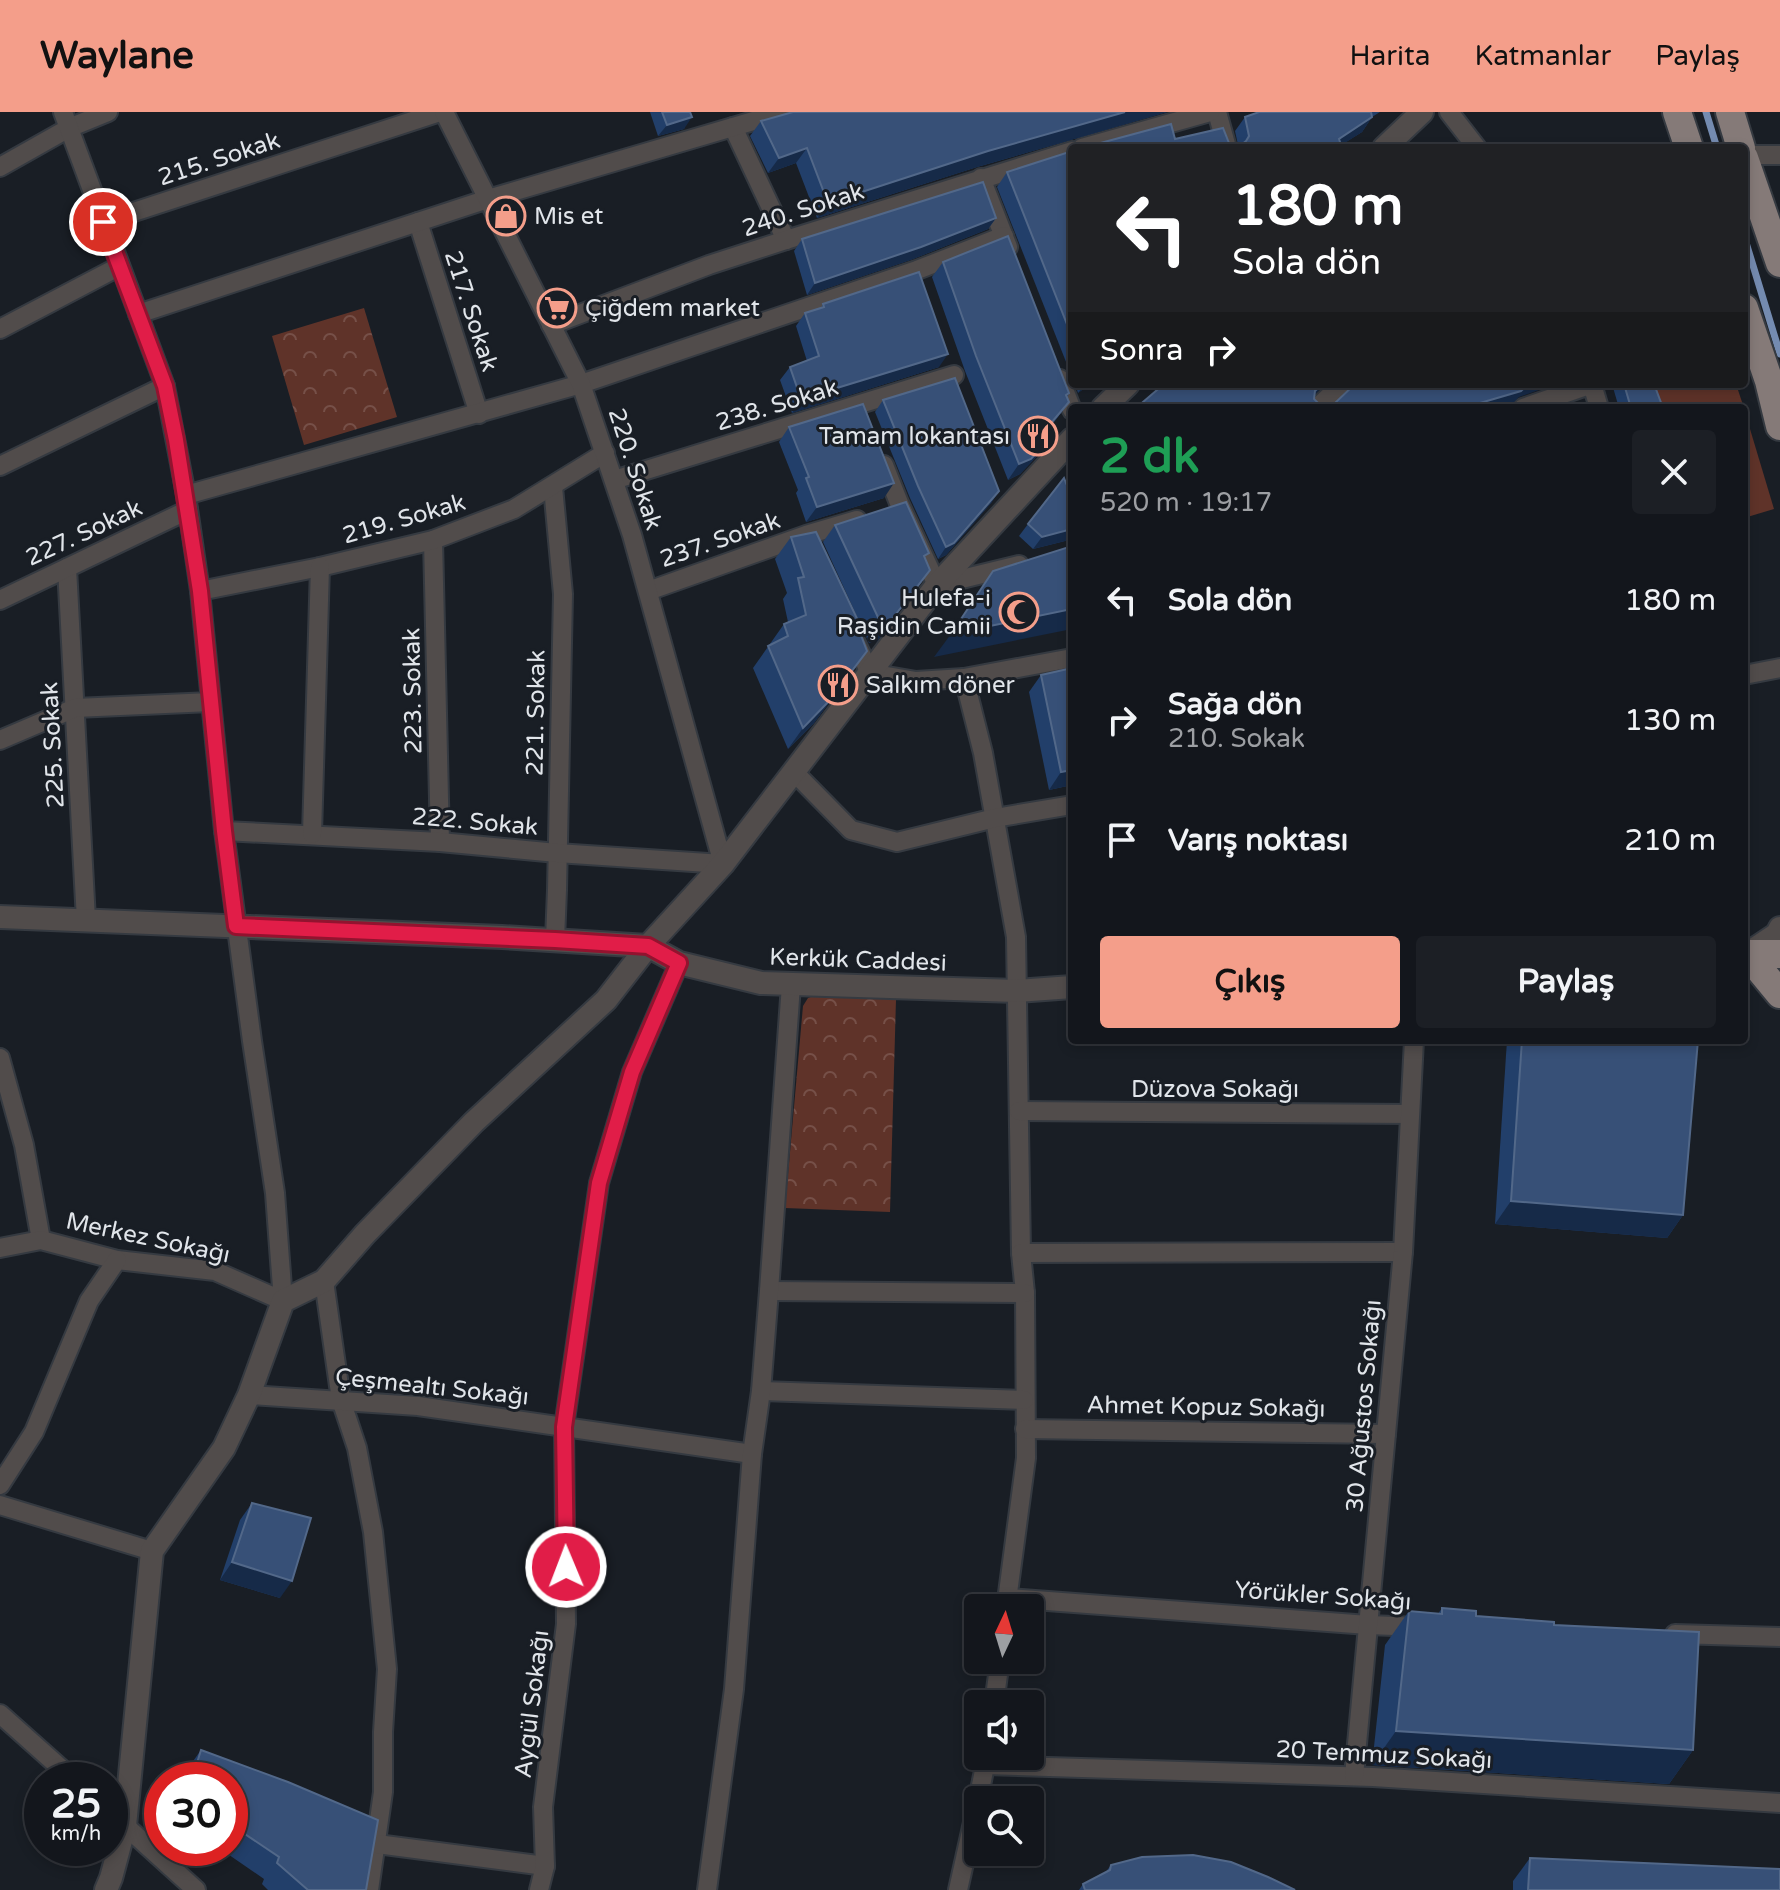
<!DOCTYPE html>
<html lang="tr">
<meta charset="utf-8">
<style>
body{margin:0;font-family:"Varela Round",sans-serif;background:#1c1f25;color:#f1f3f6;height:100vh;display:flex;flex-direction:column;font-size:30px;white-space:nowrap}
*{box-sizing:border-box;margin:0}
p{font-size:26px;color:#9d9fa3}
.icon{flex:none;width:44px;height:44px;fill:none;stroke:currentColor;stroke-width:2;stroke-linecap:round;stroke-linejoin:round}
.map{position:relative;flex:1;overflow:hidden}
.sheet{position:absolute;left:1068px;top:292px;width:680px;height:640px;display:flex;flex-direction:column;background:#13161c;border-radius:8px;box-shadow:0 4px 12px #0003,0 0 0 2px #32353b}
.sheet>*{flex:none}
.top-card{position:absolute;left:1068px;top:32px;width:680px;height:244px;border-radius:8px;box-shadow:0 4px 12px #0003,0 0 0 2px #32353b;background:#202124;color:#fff;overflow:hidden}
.needle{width:52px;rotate:4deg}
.buttons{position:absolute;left:964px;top:1482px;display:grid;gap:16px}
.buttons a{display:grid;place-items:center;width:80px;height:80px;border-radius:8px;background:#13161c;box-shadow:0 4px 12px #0003,0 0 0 2px #32353b;font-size:40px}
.speed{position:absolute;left:24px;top:1650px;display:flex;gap:16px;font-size:40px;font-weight:700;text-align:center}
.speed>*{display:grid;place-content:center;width:104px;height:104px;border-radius:50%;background:#13161c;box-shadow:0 4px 12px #0003,0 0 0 2px #32353b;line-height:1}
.speed small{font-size:20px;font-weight:400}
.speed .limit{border:12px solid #d22;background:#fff;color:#111}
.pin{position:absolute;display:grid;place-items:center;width:68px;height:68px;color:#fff;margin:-34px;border:4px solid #fff;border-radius:50%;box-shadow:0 2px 8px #0007}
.me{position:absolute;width:88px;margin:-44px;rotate:359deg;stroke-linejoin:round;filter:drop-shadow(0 0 6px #0008)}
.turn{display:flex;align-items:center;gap:28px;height:168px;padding:0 32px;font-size:36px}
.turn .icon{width:104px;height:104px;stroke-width:2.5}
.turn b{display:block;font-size:56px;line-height:68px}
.then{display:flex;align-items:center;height:76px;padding:0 32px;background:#0003;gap:16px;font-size:30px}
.round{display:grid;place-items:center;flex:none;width:84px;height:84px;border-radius:8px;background:#1c1f25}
.headline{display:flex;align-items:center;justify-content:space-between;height:136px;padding:0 32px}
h1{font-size:48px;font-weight:700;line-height:60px;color:#1e9e55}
.cta{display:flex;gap:16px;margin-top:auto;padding:16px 32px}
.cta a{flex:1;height:92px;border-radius:8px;background:#f49e8a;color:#111;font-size:32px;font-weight:700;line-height:92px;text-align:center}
.cta a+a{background:#1c1f25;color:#f1f3f6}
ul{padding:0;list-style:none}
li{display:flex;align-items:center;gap:24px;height:120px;padding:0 32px}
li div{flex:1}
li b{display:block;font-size:30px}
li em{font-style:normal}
header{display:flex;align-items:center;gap:48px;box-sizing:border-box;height:112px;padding:0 40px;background:#f49e8a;color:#111}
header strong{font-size:38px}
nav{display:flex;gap:44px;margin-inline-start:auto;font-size:28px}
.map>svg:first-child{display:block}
.grass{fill:#5f3329}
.park{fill:url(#park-crowns)}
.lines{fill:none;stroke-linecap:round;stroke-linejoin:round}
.stream{stroke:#748bb0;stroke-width:7}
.minor-casing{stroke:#353a41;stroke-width:22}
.tertiary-casing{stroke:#353a41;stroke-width:26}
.primary-casing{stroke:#353a41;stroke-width:32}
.minor{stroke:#514c4b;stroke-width:18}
.tertiary{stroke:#514c4b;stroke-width:22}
.primary{stroke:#857a78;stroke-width:28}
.wall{fill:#223f6a}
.shaded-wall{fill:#162a48}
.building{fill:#375077;stroke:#526889;stroke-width:2}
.route-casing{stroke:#92132f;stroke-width:20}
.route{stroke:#e11d48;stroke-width:14}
.labels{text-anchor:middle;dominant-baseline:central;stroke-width:6;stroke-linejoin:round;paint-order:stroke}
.street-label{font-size:24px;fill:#e1e5ea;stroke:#191e25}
.poi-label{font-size:24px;fill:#e1e5ea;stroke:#191e25;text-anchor:start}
</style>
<header>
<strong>Waylane</strong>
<nav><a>Harita</a><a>Katmanlar</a><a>Paylaş</a></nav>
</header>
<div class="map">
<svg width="1780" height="1778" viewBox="0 0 1780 1778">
<defs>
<pattern id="park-crowns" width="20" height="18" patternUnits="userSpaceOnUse" patternTransform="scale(2)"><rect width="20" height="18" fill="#5f3329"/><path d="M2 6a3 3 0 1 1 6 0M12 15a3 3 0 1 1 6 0" fill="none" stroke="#765048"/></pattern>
</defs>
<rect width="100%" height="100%" fill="#191e25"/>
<g class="grass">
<polygon points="1665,272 1736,272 1744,296 1658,296 1652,276"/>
<polygon points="1744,297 1774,397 1744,406"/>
</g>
<g class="park">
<polygon points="364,196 397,305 304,333 272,224"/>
<polygon points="816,883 896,887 890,1100 785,1096 803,894 808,886"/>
</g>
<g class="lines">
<g class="stream">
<polyline points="1706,0 1717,36"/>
<polyline points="1744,124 1780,242"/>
</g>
<defs>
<g id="minor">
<polyline points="1217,0 1227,36"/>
<polyline points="1449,0 1477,36"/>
<polyline points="733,15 786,128"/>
<polyline points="1082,36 1210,0"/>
<polyline points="1744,43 1780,43"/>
<polyline points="0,55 69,16 108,0"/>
<polyline points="981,66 1008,135"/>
<polyline points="103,110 440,0"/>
<polyline points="418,110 479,302"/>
<polyline points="138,202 488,87 784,0"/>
<polyline points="551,213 709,153 786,128 1072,39"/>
<polyline points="0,217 120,154"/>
<polyline points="1060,267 1072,298"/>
<polyline points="1317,296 1342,272"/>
<polyline points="1523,296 1592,272 1599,296"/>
<polyline points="884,353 899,391 937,473 1019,453"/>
<polyline points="0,354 165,274"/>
<polyline points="614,368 954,263"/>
<polyline points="553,375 563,482 557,778 555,828"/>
<polyline points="186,383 581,272 917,158 1004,124"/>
<polyline points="433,428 440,730"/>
<polyline points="67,456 86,808"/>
<polyline points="200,479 320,455 433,428 514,397 605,341"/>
<polyline points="648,479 806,423 857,408"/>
<polyline points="0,488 188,398"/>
<polyline points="853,525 870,561 916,569 964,566 1072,546"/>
<polyline points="1744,563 1780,556"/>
<polyline points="964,566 983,641 1016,825 1021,1141 1025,1181 1026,1346 1006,1496"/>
<polyline points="0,628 75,596 211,590"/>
<polyline points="794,660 851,718 897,730 995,706 1072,693"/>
<polyline points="224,719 440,730 557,741 723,752 632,423 581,272 444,0"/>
<polyline points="312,722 320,455"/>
<polyline points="0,946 24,1033 41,1128"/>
<polyline points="1019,999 1410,1002"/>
<polyline points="0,1136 41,1128 117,1148 215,1159 283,1189 275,1081 252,929 224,719 200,479 186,383 165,274 63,0"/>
<polyline points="1021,1141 1403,1140"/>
<polyline points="324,1169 341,1288 357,1336 373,1420 387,1557 383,1620 383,1680 369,1778"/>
<polyline points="769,1179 1025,1181"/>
<polyline points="761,1279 1024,1288"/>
<polyline points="249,1283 418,1294 752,1342"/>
<polyline points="1025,1317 1386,1322"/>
<polyline points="0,1373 34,1320 89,1189 117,1148"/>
<polyline points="0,1393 152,1439"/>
<polyline points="1008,1486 1368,1513 1421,1515"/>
<polyline points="1675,1522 1780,1525"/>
<polyline points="994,1592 1000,1548"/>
<polyline points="0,1602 74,1668"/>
<polyline points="986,1653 1373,1665 1780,1691"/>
<polyline points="1354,1664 1403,1140 1414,928"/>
<polyline points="978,1688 987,1644"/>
<polyline points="110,1700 196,1778"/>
<polyline points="377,1732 545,1754"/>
<polyline points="539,1778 545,1754 543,1695 566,1512 564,1315 599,1071 632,960 679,851"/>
<polyline points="707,1778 734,1577 752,1342 761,1279 769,1179 791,873"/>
<polyline points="958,1778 978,1688"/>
</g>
<g id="tertiary">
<polyline points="1384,36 1422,0"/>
<polyline points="1103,296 1128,272"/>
<polyline points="0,805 502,825 648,834 679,851 761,871 1017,879 1072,875"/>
<polyline points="1744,841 1747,842 1777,822 1780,816"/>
<polyline points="106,1778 111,1766 125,1714 152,1439 224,1336 249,1283 283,1189 324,1169 365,1122 474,1010 606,888 648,834 723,752 937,473 1072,327"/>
</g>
<g id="primary">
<polyline points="1677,0 1689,36"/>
<polyline points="1730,0 1741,36"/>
<polyline points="1744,46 1780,151"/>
<polyline points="1744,196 1769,269 1780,314"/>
<polyline points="1747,842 1780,882"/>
<polyline points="1747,842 1780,842"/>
</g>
</defs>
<use href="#minor" class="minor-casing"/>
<use href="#tertiary" class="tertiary-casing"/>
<use href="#primary" class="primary-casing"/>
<use href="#minor" class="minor"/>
<use href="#tertiary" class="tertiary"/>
<use href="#primary" class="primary"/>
</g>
<g class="wall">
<polygon points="650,0 690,0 684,17 658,24"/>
<polygon points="793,0 1167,0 977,55 817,106 796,51 768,61 750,24 761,9"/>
<polygon points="1259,0 1380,0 1372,5 1362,20 1341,33 1082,36 1175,27 1229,31 1238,33 1235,19 1245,5"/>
<polygon points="1072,39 1072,265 997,75 1007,60"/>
<polygon points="996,106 988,117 913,147 807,183 794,139 802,127"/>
<polygon points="943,150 1069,281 1058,305 1047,319 1039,342 1020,362 1008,368 965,259 932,165"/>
<polygon points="823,192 939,255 792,301 780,268 790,255 807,249 796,214 805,201 821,196"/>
<polygon points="1075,272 1090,272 1078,281"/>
<polygon points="1612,272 1648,272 1663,296 1619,296"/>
<polygon points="883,288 999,379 991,391 946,443 938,447 910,386 875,300"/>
<polygon points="789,315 884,386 806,410 796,381 798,378 779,330"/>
<polygon points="1066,371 1069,428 1033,437 1019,424 1028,412"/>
<polygon points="835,413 925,447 930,458 877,529 869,531 823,430"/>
<polygon points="791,425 862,517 860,520 867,539 814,611 788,637 753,556 784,512 788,510 783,487 787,481 775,447"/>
<polygon points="1072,556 1072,673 1049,678 1029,580 1041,563"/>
<polygon points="1507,928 1698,928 1683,1103 1667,1126 1495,1112"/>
<polygon points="252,1391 280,1486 220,1468 240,1408"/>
<polygon points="1442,1496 1476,1504 1554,1513 1693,1638 1669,1672 1372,1653 1385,1533 1409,1499 1438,1502"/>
<polygon points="201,1638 366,1778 268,1778 262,1772 264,1767 219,1736 230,1736 230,1668 183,1668 186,1659"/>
<polygon points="1530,1746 1780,1778 1513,1778 1513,1769"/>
<polygon points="1111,1753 1295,1778 1079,1778 1083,1772 1105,1761"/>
</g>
<g class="shaded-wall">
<polygon points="1125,0 1167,0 977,55 817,106 828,91 988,39"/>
<polygon points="692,5 684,17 658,24 667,13"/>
<polygon points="1372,5 1362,20 1337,36 1339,27"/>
<polygon points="807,36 796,51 768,61 779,46"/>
<polygon points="996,106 988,117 913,147 807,183 815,171"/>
<polygon points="948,242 939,255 792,301 801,287"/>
<polygon points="1085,272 1090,272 1078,281"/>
<polygon points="1322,272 1325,272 1306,292 1315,279"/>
<polygon points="1528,272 1556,272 1519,285 1512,292 1497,296 1463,296"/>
<polygon points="1069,290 1058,305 1035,332 1046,317"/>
<polygon points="1050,326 1039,342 1020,362 1008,368 1019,352"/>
<polygon points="894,371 884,386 806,410 817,395"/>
<polygon points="999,379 991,391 946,443 938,447 946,435"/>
<polygon points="1072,417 1072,426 1069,428 1033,437 1042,425"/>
<polygon points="930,458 877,529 869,531 882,514"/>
<polygon points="1072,497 1072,517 934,545 951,522"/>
<polygon points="867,539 814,611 788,637 803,616"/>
<polygon points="1072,658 1072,673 1049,678 1061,660"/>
<polygon points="1511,1089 1683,1103 1667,1126 1495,1112"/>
<polygon points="232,1450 292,1469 280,1486 220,1468"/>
<polygon points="1396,1619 1693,1638 1669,1672 1372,1653"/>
</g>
<g class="building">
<polygon points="662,0 690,0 692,5 667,13"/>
<polygon points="793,0 1125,0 988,39 828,91 807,36 779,46 761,9"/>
<polygon points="1259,0 1371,0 1372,5 1339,27 1342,36 1082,36 1171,12 1175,27 1223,16 1229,31 1235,33 1241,33 1246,29 1249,24 1245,5"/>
<polygon points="1072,39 1072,225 1007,60"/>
<polygon points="983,70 996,106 921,135 815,171 802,127"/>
<polygon points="1008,124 1069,281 1066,283 1069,290 1046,317 1050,326 1031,347 1019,352 976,244 943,150"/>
<polygon points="919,160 948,242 801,287 790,255 819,244 805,201 824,195 823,192"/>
<polygon points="955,266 999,379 954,431 946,435 918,374 883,288"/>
<polygon points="1164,272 1322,272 1315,279 1314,287 1322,295 1328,295 1333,293 1355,272 1528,272 1521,279 1463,296 1136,296"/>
<polygon points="1624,272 1654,272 1663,296 1631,296"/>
<polygon points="863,292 894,371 817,395 806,366 809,365 789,315"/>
<polygon points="1072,364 1072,417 1042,425 1028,412 1064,366 1066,371"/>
<polygon points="906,390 929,441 924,444 930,458 889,511 882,514 835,413"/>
<polygon points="816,420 862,517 859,518 867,539 829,589 803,616 768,534 788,524 784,512 806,503 798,466 804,465 791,425"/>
<polygon points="1072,434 1072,497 951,522 993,459"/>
<polygon points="1072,556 1072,658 1061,660 1041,563"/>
<polygon points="1522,928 1698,928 1683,1103 1511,1089"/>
<polygon points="252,1391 311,1406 292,1469 232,1450"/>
<polygon points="1442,1496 1476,1499 1476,1504 1554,1510 1554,1513 1699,1520 1693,1638 1396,1619 1409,1499 1442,1502"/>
<polygon points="201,1638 288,1670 378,1708 366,1778 308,1778 277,1751 279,1745 230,1712 230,1668 203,1668 197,1651"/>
<polygon points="1193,1743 1231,1750 1268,1765 1295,1778 1085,1778 1083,1772 1110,1758 1111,1753 1142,1745"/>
<polygon points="1530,1746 1780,1757 1780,1778 1528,1778"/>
</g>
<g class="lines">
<defs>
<polyline id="route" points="103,110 165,274 176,328 200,479 224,719 236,814 555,828 648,834 679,851 632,960 599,1071 564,1315 566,1455"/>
</defs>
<use href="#route" class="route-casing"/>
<use href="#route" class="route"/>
</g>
<defs>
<symbol id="shop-ring" viewBox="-11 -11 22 22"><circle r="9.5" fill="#191e25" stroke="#f49e8a" stroke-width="1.5"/><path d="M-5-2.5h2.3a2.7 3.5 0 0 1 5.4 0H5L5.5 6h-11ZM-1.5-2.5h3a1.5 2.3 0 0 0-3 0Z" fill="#f49e8a"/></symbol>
<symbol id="supermarket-ring" viewBox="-11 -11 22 22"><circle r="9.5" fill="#191e25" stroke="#f49e8a" stroke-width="1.5"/><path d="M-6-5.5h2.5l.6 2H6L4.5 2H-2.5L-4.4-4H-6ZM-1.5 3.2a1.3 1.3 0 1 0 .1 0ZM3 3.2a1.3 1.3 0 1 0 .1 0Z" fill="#f49e8a"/></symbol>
<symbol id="restaurant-ring" viewBox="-11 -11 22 22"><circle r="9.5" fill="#191e25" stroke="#f49e8a" stroke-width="1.5"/><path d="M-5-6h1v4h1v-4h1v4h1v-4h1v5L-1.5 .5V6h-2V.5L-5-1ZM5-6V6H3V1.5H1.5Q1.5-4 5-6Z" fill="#f49e8a"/></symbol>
<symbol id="mosque-ring" viewBox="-11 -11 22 22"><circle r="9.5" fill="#191e25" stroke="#f49e8a" stroke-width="1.5"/><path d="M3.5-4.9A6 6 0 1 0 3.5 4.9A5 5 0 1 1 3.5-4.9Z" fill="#f49e8a"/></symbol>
</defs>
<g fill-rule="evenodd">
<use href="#shop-ring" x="484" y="82" width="44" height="44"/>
<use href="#supermarket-ring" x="535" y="174" width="44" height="44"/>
<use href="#restaurant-ring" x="1016" y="302" width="44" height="44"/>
<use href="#mosque-ring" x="997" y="478" width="44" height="44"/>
<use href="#restaurant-ring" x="816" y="551" width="44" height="44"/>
</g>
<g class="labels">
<g class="street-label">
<text transform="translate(219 47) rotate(-18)">215. Sokak</text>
<text transform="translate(803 98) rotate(-18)">240. Sokak</text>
<text transform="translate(471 199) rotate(72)">217. Sokak</text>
<text transform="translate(777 293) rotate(-17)">238. Sokak</text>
<text transform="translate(635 357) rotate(72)">220. Sokak</text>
<text transform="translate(404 407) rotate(-16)">219. Sokak</text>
<text transform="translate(84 421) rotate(-25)">227. Sokak</text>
<text transform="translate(720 428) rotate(-19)">237. Sokak</text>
<text transform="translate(413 579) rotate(-91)">223. Sokak</text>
<text transform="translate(536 601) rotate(-89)">221. Sokak</text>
<text transform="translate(53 633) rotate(-93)">225. Sokak</text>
<text transform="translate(475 710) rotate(5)">222. Sokak</text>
<text transform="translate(858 848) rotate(2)">Kerkük Caddesi</text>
<text x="1215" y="977">Düzova Sokağı</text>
<text transform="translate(148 1126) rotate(12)">Merkez Sokağı</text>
<text transform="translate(432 1275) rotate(6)">Çeşmealtı Sokağı</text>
<text transform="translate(1364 1294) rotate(-85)">30 Ağustos Sokağı</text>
<text transform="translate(1206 1295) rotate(1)">Ahmet Kopuz Sokağı</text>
<text transform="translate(1323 1484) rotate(4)">Yörükler Sokağı</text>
<text transform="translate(532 1592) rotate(-83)">Aygül Sokağı</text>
<text transform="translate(1384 1643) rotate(3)">20 Temmuz Sokağı</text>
</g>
<g class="poi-label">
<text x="534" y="104">Mis et</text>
<text x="585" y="196">Çiğdem market</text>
<text x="1010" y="324" text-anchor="end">Tamam lokantası</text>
<text x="991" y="486" text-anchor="end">Hulefa-i<tspan x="991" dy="28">Raşidin Camii</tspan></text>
<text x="866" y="573">Salkım döner</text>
</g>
</g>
</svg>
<div class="buttons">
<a><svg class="needle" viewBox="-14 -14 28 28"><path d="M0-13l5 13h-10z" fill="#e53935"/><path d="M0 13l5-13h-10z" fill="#9d9fa3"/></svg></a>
<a><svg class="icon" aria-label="sound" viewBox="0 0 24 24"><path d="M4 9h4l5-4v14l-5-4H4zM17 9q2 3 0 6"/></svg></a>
<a><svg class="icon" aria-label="search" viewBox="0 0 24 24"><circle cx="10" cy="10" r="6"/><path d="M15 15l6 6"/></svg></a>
</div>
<div class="speed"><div>25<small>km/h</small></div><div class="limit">30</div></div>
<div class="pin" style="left:103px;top:110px;background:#d93025"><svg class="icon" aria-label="arrive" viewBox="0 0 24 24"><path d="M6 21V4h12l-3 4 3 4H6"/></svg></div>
<svg class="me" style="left:566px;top:1455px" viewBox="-20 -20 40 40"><circle r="17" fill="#e11d48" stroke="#fff" stroke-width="3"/><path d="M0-11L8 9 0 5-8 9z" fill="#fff"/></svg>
<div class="top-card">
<div class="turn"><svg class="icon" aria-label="left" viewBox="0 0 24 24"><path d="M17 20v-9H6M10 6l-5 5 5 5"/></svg><div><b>180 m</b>Sola dön</div></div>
<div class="then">Sonra<svg class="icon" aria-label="right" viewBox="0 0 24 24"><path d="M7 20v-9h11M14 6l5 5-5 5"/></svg></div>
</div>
<section class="sheet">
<div class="headline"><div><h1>2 dk</h1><p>520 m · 19:17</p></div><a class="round"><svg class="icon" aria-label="close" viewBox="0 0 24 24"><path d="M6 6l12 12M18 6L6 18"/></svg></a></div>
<ul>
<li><svg class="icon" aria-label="left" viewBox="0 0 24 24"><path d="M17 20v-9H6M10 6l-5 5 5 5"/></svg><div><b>Sola dön</b></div><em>180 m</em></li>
<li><svg class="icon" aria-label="right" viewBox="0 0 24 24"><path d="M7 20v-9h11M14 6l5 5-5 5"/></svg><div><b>Sağa dön</b><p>210. Sokak</p></div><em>130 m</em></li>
<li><svg class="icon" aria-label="arrive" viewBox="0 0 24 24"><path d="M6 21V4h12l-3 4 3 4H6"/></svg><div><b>Varış noktası</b></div><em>210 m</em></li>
</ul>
<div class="cta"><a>Çıkış</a><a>Paylaş</a></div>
</section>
</div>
